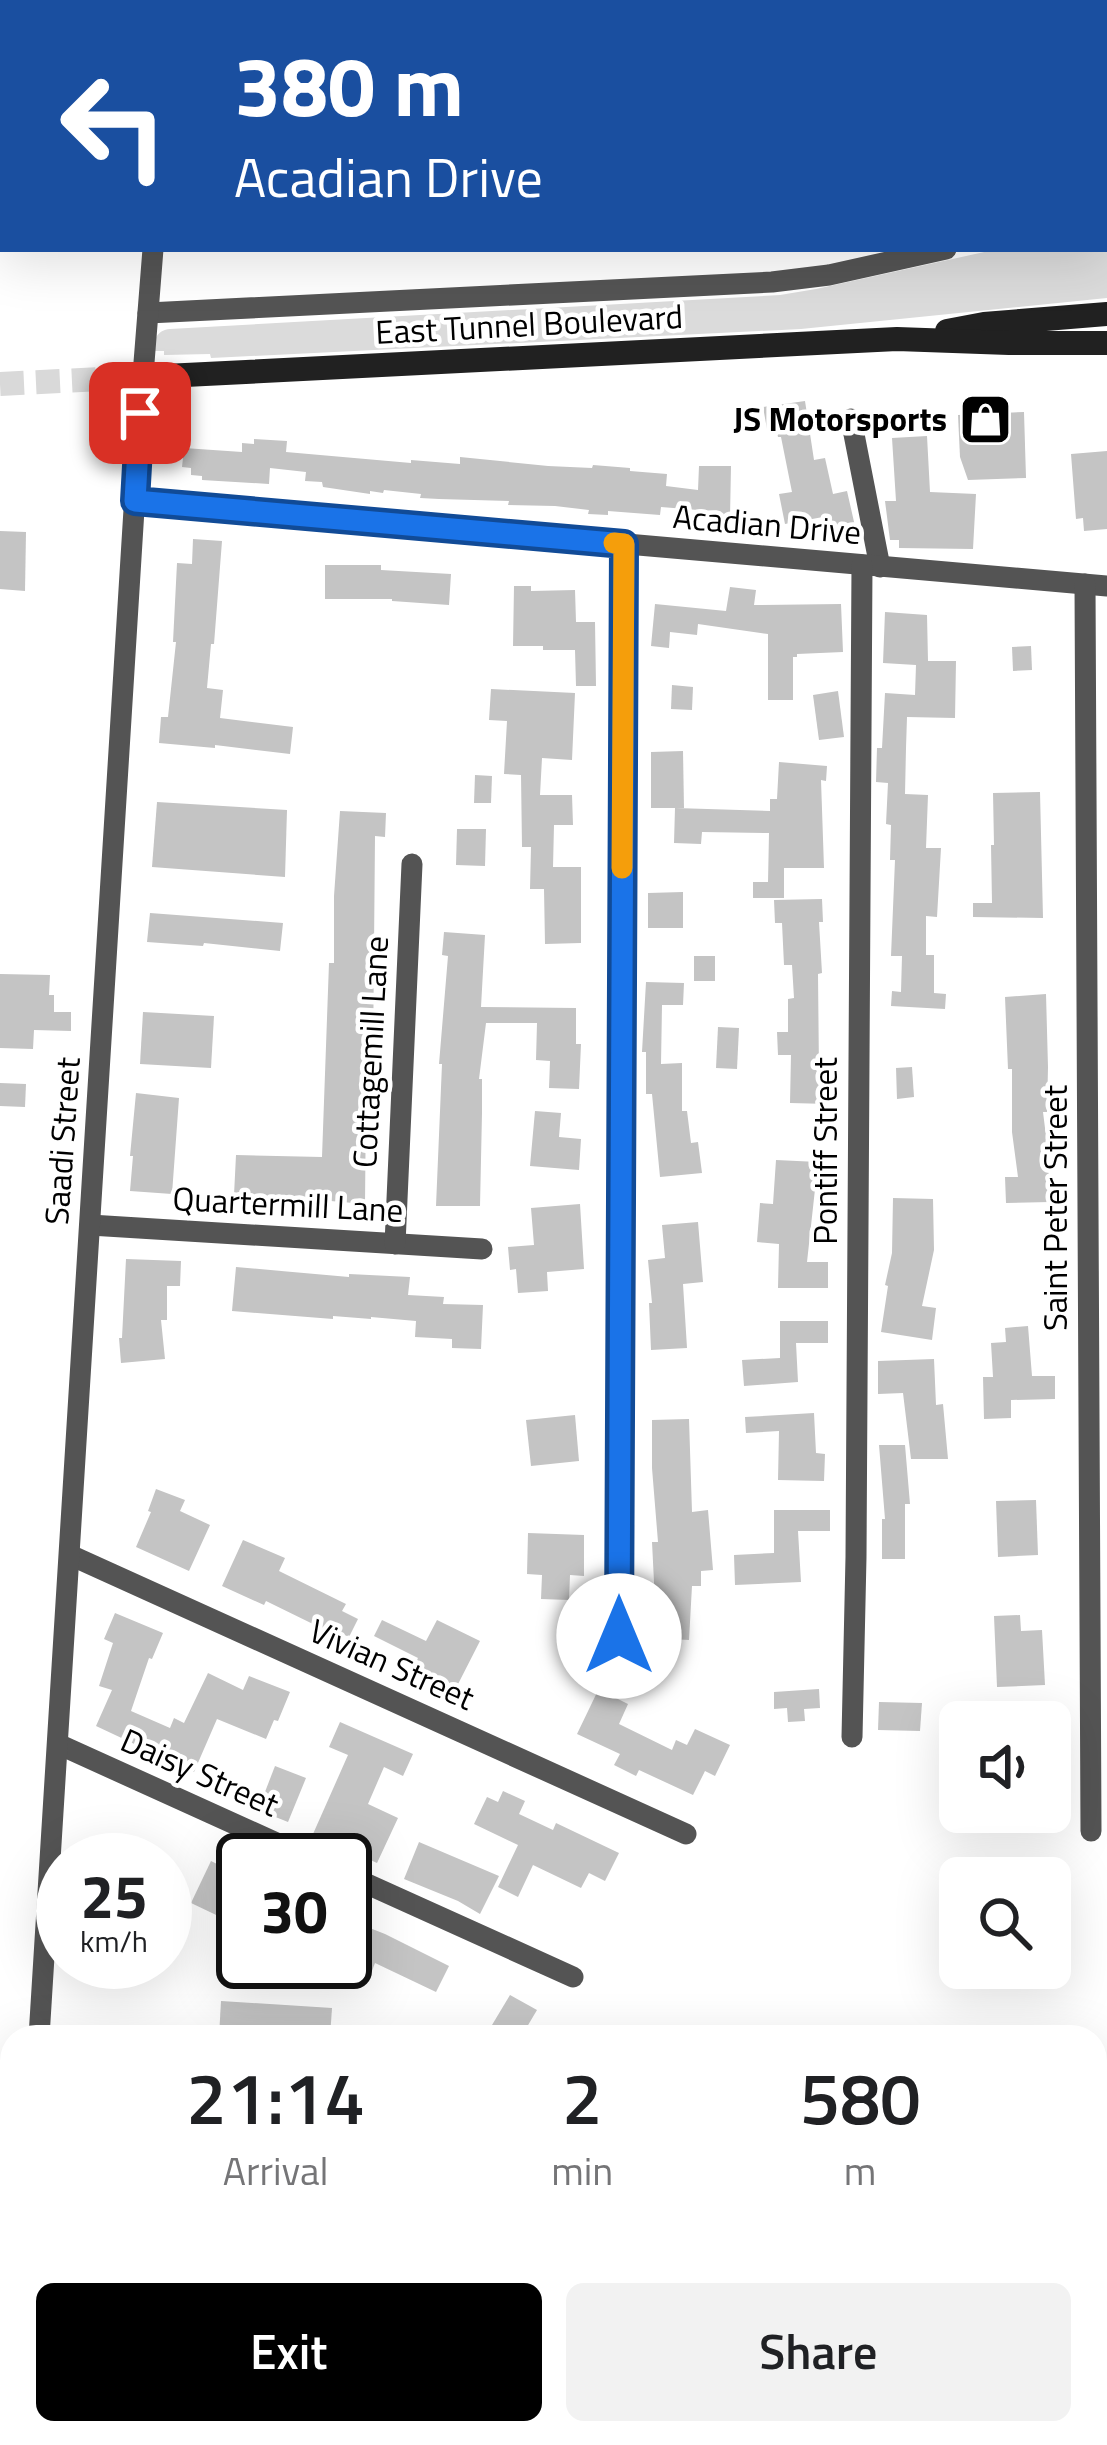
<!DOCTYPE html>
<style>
body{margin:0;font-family:"Titillium Web",sans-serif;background:#f2f2f2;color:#202124;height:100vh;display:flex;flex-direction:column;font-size:45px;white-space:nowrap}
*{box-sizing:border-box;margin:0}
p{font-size:39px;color:#757577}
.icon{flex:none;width:66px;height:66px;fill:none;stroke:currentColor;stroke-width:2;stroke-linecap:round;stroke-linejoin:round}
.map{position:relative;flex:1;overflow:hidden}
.panel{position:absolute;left:0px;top:2025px;width:1107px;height:420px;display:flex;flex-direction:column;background:#fff;border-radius:36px 36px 0 0;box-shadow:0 12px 48px #0002}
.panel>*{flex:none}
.guide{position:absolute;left:0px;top:0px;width:1107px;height:252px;box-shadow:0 12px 48px #0002;background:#1a4fa0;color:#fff;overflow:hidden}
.buttons{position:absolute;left:939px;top:1701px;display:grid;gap:24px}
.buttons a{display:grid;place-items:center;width:132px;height:132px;border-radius:18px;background:#fff;box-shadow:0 12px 48px #0002;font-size:60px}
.speed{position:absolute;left:36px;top:1833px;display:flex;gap:24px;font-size:60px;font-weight:700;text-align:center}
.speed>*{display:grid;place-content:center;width:156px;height:156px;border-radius:50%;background:#fff;box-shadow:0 12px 48px #0002;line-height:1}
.speed small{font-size:30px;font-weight:400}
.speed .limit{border:6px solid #111;border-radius:18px;background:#fff;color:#111}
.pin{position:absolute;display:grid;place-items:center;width:102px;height:102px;color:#fff;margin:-51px;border-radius:24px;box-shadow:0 6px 18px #0006}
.me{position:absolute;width:132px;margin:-66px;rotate:0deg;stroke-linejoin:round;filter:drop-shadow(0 0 9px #0008)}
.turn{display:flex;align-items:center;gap:42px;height:252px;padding:0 36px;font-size:54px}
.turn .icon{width:156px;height:156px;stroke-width:2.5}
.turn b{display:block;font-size:84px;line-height:102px}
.eta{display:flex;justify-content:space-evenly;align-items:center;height:204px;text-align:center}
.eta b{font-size:72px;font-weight:600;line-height:84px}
.action{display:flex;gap:24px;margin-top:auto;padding:24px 36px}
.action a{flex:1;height:138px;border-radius:18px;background:#000;color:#fff;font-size:48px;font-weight:600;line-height:138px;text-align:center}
.action a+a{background:#f2f2f2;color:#202124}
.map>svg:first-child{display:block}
.green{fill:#dbdbdb}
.building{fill:#c4c4c4}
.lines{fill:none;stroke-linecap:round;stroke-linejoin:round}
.secondary-tunnel{stroke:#d9d9d9;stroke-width:24;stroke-dasharray:24 12;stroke-linecap:butt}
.minor{stroke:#545454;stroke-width:21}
.secondary{stroke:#212121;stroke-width:24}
.route-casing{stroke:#114b97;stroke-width:30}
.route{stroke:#1a73e8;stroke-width:21}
.slow{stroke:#f59e0b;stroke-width:21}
.labels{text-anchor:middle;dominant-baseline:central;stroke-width:9;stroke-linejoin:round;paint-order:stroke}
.street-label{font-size:33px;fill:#000;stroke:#fff}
.poi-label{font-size:33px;font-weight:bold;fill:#000;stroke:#fff;text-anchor:end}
</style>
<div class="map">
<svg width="1107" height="2445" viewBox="0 0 1107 2445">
<rect width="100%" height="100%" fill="#fff"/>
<path class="green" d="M1107,224V298L801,329L211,358L210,354L164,355V351H152C154,340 157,330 170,329L780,295L816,289L998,249H1104V225Z"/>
<g class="building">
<polygon points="805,401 814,460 825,458 833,494 847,491 857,535 828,542 823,517 785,524 779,494 792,492 781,437 778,437 776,427 767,429 763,407"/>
<polygon points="1024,412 1026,478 968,480 960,457 958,415"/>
<polygon points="927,436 930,492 976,494 973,549 899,548 899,540 890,540 885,501 896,501 892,438"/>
<polygon points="254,439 287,441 286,452 411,463 411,460 460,464 460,457 548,466 592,468 593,465 630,468 630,471 667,474 666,486 698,490 699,466 731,466 730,518 698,517 698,510 661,507 660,515 608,511 608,515 588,514 589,510 555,506 508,505 509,501 439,499 420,498 421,494 384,490 383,493 370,491 370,494 323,487 322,482 305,481 306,472 270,468 269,484 202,480 202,476 191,475 191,468 182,467 184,448 242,452 242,443 254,444"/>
<polygon points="1107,451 1107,529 1084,531 1083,518 1076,519 1071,454"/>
<polygon points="0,531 26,532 25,591 0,589"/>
<polygon points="193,539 222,541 214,644 211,644 207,688 223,690 220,718 293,727 290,754 215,745 215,748 159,743 161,717 168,717 176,642 173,642 177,563 192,564"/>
<polygon points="325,565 381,565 381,570 451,574 449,605 392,601 392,599 325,599"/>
<polygon points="514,586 531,586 531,591 575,590 576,622 595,622 596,686 576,686 575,650 543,650 543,646 513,646"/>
<polygon points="730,587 756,590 754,605 841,604 843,652 797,654 797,657 793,657 793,700 768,700 768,634 698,624 697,635 670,632 669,648 651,646 655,604 726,611"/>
<polygon points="885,612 927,615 928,661 956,661 955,718 907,717 906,748 905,794 928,795 926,848 941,848 937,917 926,916 926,955 934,955 934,993 946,994 945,1009 891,1006 892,991 901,992 902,956 891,956 895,860 890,860 891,825 886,824 888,783 876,782 877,748 882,748 885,693 915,695 916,665 883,663"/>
<polygon points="1031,646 1032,670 1013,671 1012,647"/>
<polygon points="672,685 693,687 692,710 671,709"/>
<polygon points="491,689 575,693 572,760 542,758 540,795 572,795 573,825 554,825 553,867 581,867 581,943 545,944 544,889 530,889 531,847 522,847 521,775 504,774 507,721 489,720"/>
<polygon points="838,691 844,737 819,740 813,695"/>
<polygon points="683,751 684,808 651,808 651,752"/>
<polygon points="779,762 827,766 826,781 821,780 824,868 784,868 784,898 753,898 753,882 768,882 769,833 702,832 701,844 674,843 675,808 770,811 770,799 777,799"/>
<polygon points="475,775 492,776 491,803 474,803"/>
<polygon points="1040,792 1043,918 973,917 973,903 992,903 991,845 994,845 993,793"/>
<polygon points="157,802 287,810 285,877 152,867"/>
<polygon points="340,811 386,813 385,837 375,836 373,1060 370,1060 366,1098 365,1204 319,1200 319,1198 234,1195 236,1155 322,1157 329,963 334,963 334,896"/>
<polygon points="457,829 486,829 485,866 456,865"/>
<polygon points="683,892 683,928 648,928 648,893"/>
<polygon points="822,899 823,922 819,922 822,973 818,974 819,1072 830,1072 829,1104 790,1103 791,1055 778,1055 777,1032 788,1032 788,999 794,998 792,965 784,965 782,923 775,923 774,900"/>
<polygon points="150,913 283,923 280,951 204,943 203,946 147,942"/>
<polygon points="444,932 485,935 481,1007 576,1008 576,1044 581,1044 579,1089 549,1088 550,1061 536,1060 537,1023 486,1023 479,1079 482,1079 482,1113 480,1206 436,1206 442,1064 439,1064 448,956 442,955"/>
<rect x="694" y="956" width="21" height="25"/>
<polygon points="0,974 50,975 49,995 54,995 54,1012 71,1012 71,1031 34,1030 33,1049 0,1048"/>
<polygon points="646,982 684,983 683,1005 662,1005 661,1064 682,1063 682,1111 687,1111 691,1143 698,1142 702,1173 660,1177 652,1094 646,1094 646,1052 642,1052"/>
<polygon points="1046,994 1048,1067 1047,1112 1043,1112 1048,1152 1050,1202 1006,1203 1005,1177 1018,1177 1012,1132 1012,1069 1008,1069 1005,997"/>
<polygon points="143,1012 214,1016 211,1068 140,1064"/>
<polygon points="718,1027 739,1028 737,1069 716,1068"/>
<polygon points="912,1067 914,1097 897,1099 896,1068"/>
<polygon points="0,1083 26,1084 25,1107 0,1106"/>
<polygon points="136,1093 179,1098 172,1194 130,1191 133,1156 130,1156"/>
<polygon points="535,1111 561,1113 559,1137 581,1139 579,1170 530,1166"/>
<polygon points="776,1160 818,1162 807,1262 828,1262 828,1288 778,1288 779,1244 757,1242 760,1203 773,1204"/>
<polygon points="893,1198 933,1199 934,1250 922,1306 936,1308 932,1340 881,1332 888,1286 885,1285 892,1253"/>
<polygon points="580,1204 584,1269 547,1272 548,1291 518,1293 516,1269 510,1270 508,1247 534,1245 531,1208"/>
<polygon points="698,1222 703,1282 683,1284 687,1348 651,1350 649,1303 652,1303 648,1260 665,1258 662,1225"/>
<polygon points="126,1259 181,1261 180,1286 167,1286 167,1320 161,1320 165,1359 121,1363 119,1338 122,1338"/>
<polygon points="236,1267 349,1277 349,1274 410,1277 408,1295 444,1297 443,1304 483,1305 481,1349 452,1348 452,1339 415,1337 416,1321 371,1317 371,1319 333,1316 333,1319 232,1311"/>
<polygon points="780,1321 828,1321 828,1343 796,1343 798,1382 744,1386 742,1360 780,1358"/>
<polygon points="1028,1326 1032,1376 1055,1376 1055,1399 1011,1400 1011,1418 984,1419 983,1377 993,1377 991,1343 1006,1342 1005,1328"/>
<polygon points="934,1359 936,1405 943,1404 948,1459 911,1459 903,1393 878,1394 878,1361"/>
<polygon points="814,1413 816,1453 825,1454 824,1481 778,1480 779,1431 746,1433 745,1417"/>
<polygon points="575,1415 579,1461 531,1466 526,1420"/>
<polygon points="689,1419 692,1512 708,1510 713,1570 701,1571 701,1586 692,1586 689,1640 653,1638 655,1602 652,1542 658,1542 652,1468 652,1420"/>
<polygon points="879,1445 905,1445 910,1504 905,1504 905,1559 882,1559 882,1519 885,1519"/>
<polygon points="156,1489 185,1500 180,1511 210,1525 189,1571 136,1547 151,1512 148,1511"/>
<polygon points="1036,1500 1038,1555 998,1557 996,1501"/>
<polygon points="774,1510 830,1510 830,1531 798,1531 801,1582 735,1585 734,1555 774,1553"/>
<polygon points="528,1533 584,1535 584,1576 570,1575 569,1600 541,1599 542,1575 527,1574"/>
<polygon points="243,1540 285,1558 279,1571 346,1604 342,1611 358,1619 349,1637 334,1630 330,1638 315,1631 317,1626 266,1601 264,1605 222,1586"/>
<polygon points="115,1613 163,1633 152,1659 149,1658 131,1711 170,1728 174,1718 184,1723 208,1673 243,1690 249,1676 290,1692 278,1721 274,1720 266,1739 217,1719 194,1772 96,1726 112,1690 99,1686 113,1643 104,1639"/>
<polygon points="1020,1615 1021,1631 1042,1630 1045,1685 997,1687 994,1616"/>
<polygon points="382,1620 426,1641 437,1620 480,1641 455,1690 412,1669 418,1658 374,1636"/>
<polygon points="603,1680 620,1688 616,1698 628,1704 619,1724 672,1750 676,1740 687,1745 695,1729 730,1745 715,1776 705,1771 693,1795 639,1770 636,1776 614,1765 620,1754 577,1734"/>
<polygon points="819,1689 820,1708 804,1709 805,1721 788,1722 787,1708 774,1709 774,1692"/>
<polygon points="879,1702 922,1703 920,1731 878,1730"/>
<polygon points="340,1722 413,1754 403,1776 384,1767 368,1804 398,1818 377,1863 313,1834 348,1755 329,1747"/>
<polygon points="275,1766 306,1778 288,1822 258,1810"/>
<polygon points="503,1791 525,1801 519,1814 553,1830 556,1823 619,1853 605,1881 589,1873 581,1888 533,1865 518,1897 498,1887 518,1845 474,1824 487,1797 498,1802"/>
<polygon points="419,1842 499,1876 480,1914 458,1901 404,1879"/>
<polygon points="211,1861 243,1877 243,1902 233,1923 191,1903"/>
<polygon points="357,1923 385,1934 449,1966 436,1992 375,1963 370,1976 354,1970 357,1962 345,1956"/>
<polygon points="510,1995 537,2010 521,2037 502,2037 489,2030"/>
<polygon points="221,2001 332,2008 330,2037 219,2037"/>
</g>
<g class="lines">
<polyline class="secondary-tunnel" points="0,384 165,376"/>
<g class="minor">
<polyline points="171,3 171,0"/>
<polyline points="1104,214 1107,214"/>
<polyline points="148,313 772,282 829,275 946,249"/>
<polyline points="851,419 880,567"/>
<polyline points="135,501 1107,586"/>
<polyline points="1085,584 1091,1831"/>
<polyline points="90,1225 482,1249"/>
<polyline points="395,1244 412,864"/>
<polyline points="70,1555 686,1834"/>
<polyline points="619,1636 624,544"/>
<polyline points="852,1737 856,1557 862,565"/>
<polyline points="58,1744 314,1860"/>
<polyline points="345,1874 573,1977"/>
<polyline points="39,2037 140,413 153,249"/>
<polyline points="14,2445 15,2433"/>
</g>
<g class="secondary">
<polyline points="947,331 984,324 1107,314"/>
<polyline points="165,376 897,339 1009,343 1107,343"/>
</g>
</g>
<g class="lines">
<defs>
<polyline id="route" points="140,413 135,501 624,544 619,1636"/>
</defs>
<use href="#route" class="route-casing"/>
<use href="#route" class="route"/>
<polyline class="slow" points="614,543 624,544 622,868"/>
</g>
<defs>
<symbol id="shop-square" viewBox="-11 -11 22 22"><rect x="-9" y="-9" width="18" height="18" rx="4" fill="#000" stroke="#fff"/><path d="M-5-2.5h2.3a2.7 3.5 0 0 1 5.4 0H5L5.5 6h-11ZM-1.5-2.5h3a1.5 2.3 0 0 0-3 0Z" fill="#fff"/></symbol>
</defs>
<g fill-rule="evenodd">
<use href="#shop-square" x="956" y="390" width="59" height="59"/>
</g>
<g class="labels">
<g class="street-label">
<text transform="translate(529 324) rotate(-3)">East Tunnel Boulevard</text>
<text transform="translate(767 524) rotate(5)">Acadian Drive</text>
<text transform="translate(370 1052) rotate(-87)">Cottagemill Lane</text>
<text transform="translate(62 1141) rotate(-86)">Saadi Street</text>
<text transform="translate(825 1151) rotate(-90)">Pontiff Street</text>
<text transform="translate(288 1204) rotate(3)">Quartermill Lane</text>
<text transform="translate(1055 1208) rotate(-90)">Saint Peter Street</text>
<text transform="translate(392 1664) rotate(24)">Vivian Street</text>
<text transform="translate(200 1772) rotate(24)">Daisy Street</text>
</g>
<g class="poi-label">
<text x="947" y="419">JS Motorsports</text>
</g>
</g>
</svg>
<div class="buttons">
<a><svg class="icon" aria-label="sound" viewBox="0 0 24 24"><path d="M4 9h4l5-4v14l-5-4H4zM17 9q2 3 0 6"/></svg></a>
<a><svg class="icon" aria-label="search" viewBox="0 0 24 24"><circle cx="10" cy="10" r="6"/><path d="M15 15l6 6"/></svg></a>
</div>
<div class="speed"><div>25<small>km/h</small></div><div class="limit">30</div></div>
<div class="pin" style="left:140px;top:413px;background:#d93025"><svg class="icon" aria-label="arrive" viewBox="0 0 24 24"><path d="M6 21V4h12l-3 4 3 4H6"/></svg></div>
<svg class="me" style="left:619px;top:1636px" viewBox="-20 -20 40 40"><circle r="19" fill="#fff"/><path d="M0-13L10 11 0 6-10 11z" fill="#1a73e8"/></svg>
<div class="guide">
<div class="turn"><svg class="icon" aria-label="left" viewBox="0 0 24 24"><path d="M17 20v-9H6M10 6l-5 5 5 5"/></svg><div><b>380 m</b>Acadian Drive</div></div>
</div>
<section class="panel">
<div class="eta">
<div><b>21:14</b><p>Arrival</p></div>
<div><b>2</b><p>min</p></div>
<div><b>580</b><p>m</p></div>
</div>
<div class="action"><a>Exit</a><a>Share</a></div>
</section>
</div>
